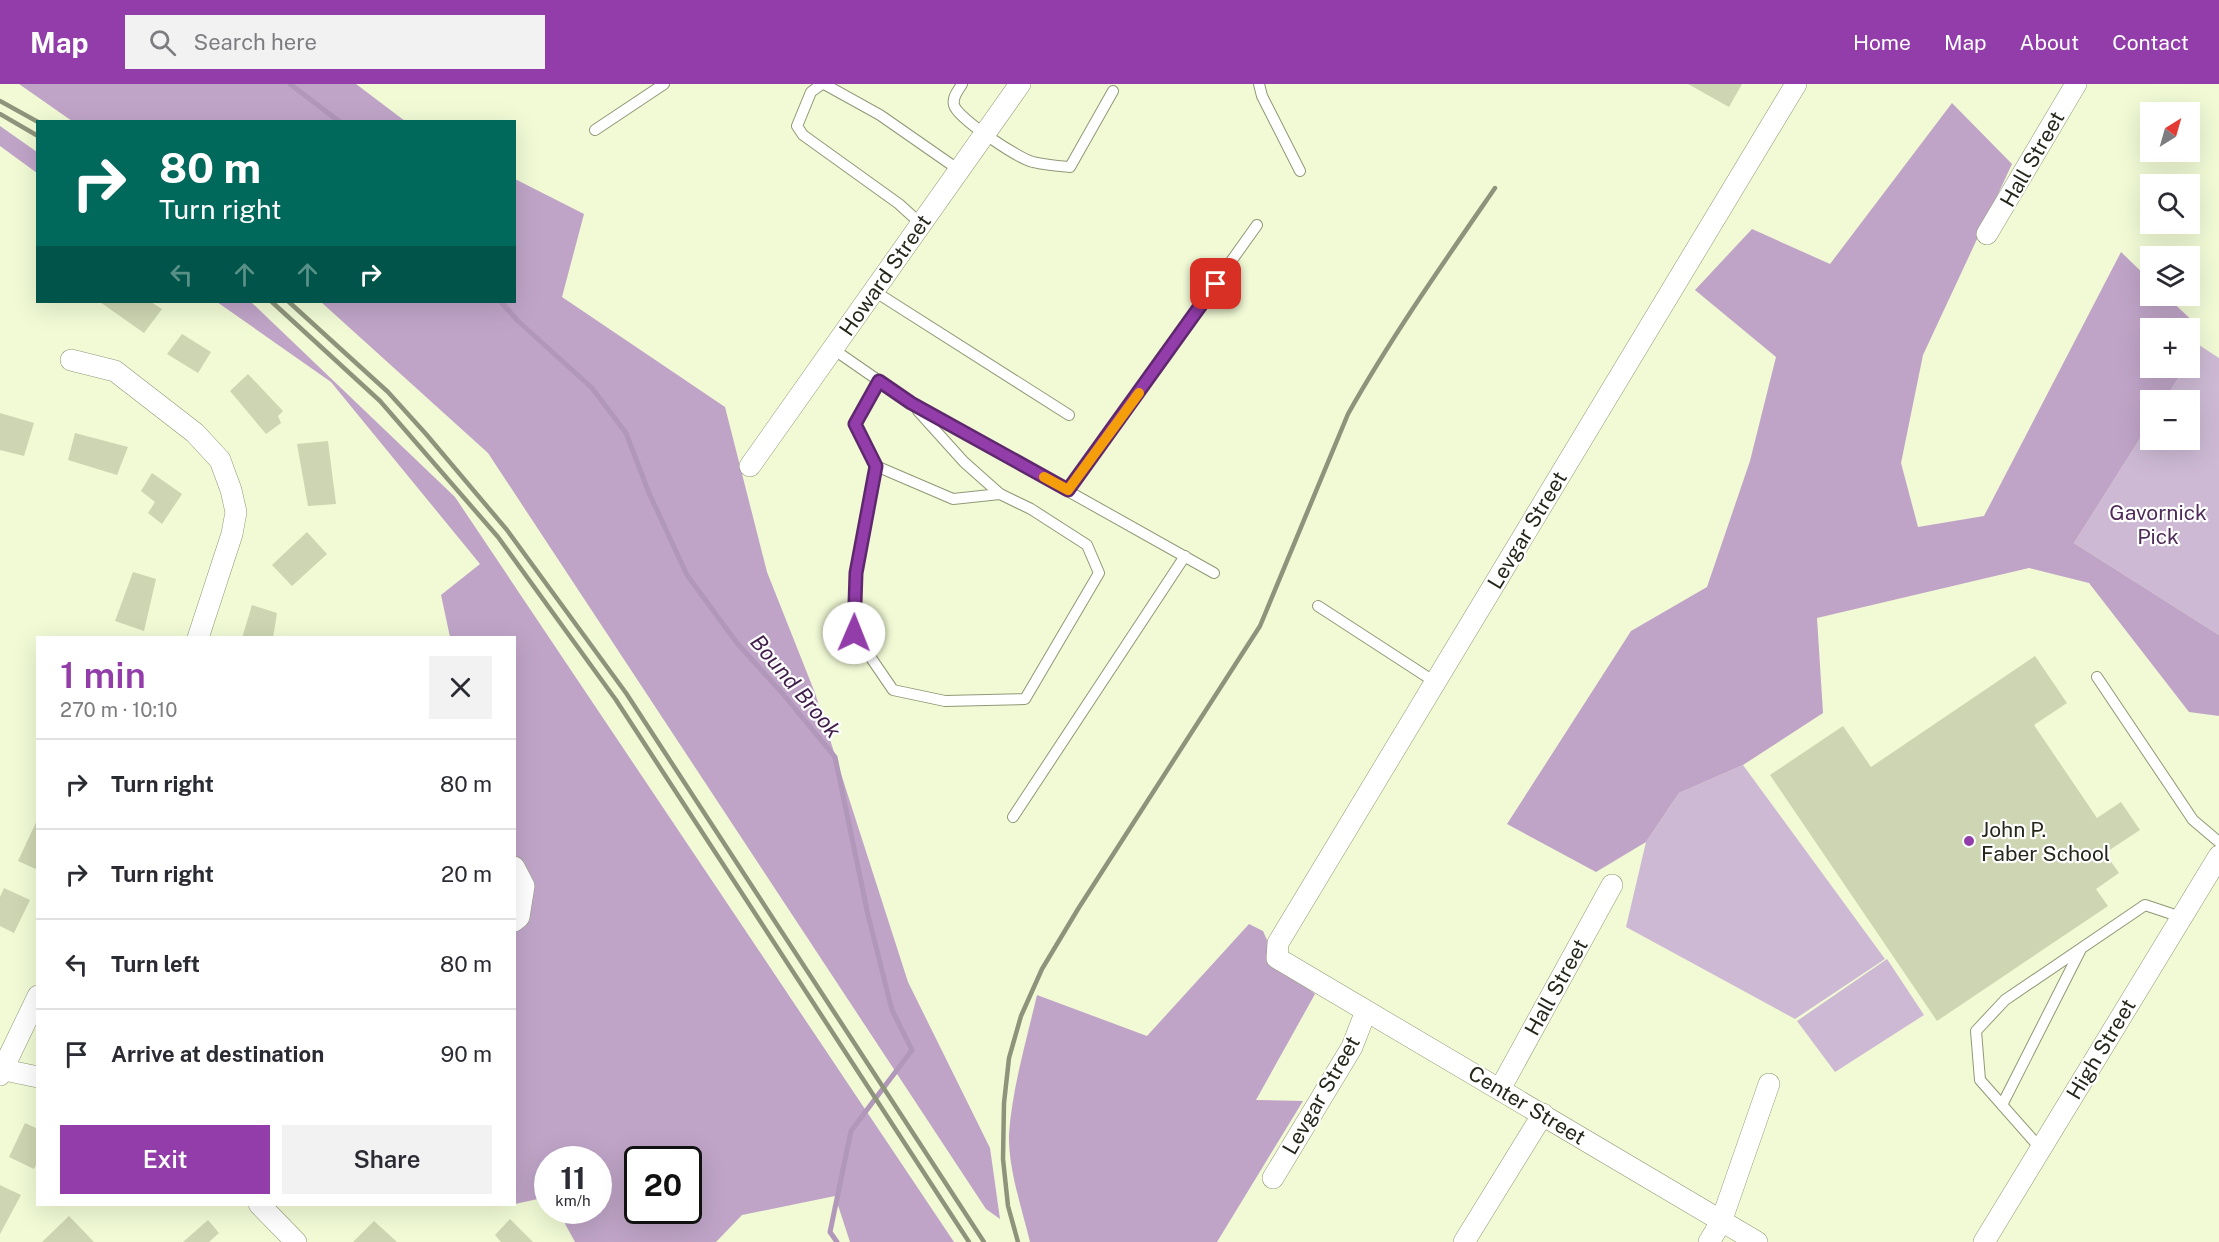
<!DOCTYPE html>
<meta charset="utf-8">
<style>
body{margin:0;font-family:"Public Sans",sans-serif;background:#f2f2f3;color:#2b2b33;height:100vh;display:flex;flex-direction:column;font-size:22px;white-space:nowrap}
*{box-sizing:border-box;margin:0}
p{font-size:20px;color:#7c7c81}
.icon{flex:none;width:33px;height:33px;fill:none;stroke:currentColor;stroke-width:2;stroke-linecap:round;stroke-linejoin:round}
.map{position:relative;flex:1;overflow:hidden}
.details{position:absolute;left:36px;top:552px;width:480px;height:570px;display:flex;flex-direction:column;background:#fff;border-radius:0px;box-shadow:0 6px 24px #0002}
.details>*{flex:none}
.hud{position:absolute;left:36px;top:36px;width:480px;height:183px;border-radius:0px;box-shadow:0 6px 24px #0002;background:#00695c;color:#fff;overflow:hidden}
.needle{width:39px;rotate:37deg}
.fabs{position:absolute;left:2140px;top:18px;display:grid;gap:12px}
.fabs a{display:grid;place-items:center;width:60px;height:60px;border-radius:0px;background:#fff;box-shadow:0 6px 24px #0002;font-size:30px}
.speed{position:absolute;left:534px;top:1062px;display:flex;gap:12px;font-size:30px;font-weight:700;text-align:center}
.speed>*{display:grid;place-content:center;width:78px;height:78px;border-radius:50%;background:#fff;box-shadow:0 6px 24px #0002;line-height:1}
.speed small{font-size:15px;font-weight:400}
.speed .limit{border:3px solid #111;border-radius:9px;background:#fff;color:#111}
.pin{position:absolute;display:grid;place-items:center;width:51px;height:51px;color:#fff;margin:-26px;border-radius:12px;box-shadow:0 3px 9px #0006}
.me{position:absolute;width:66px;margin:-33px;rotate:1deg;stroke-linejoin:round;filter:drop-shadow(0 0 4px #0008)}
.turn{display:flex;align-items:center;gap:21px;height:126px;padding:0 24px;font-size:27px}
.turn .icon{width:78px;height:78px;stroke-width:2.5}
.turn b{display:block;font-size:42px;line-height:51px}
.lanes{display:flex;align-items:center;height:57px;padding:0 24px;background:#0003;justify-content:center;gap:30px;direction:ltr}
.lanes .off{opacity:.35}
.round{display:grid;place-items:center;flex:none;width:63px;height:63px;border-radius:0px;background:#f2f2f3}
.headline{display:flex;align-items:center;justify-content:space-between;height:102px;padding:0 24px}
h1{font-size:36px;font-weight:600;line-height:45px;color:#923daa}
.button{display:flex;gap:12px;margin-top:auto;padding:12px 24px}
.button a{flex:1;height:69px;border-radius:0px;background:#923daa;color:#fff;font-size:24px;font-weight:600;line-height:69px;text-align:center}
.button a+a{background:#f2f2f3;color:#2b2b33}
ul{padding:0;list-style:none}
li{display:flex;align-items:center;gap:18px;height:90px;padding:0 24px;border-top:2px solid #e1e1e2}
li div{flex:1}
li b{display:block;font-size:22px}
li em{font-style:normal}
header{display:flex;align-items:center;gap:36px;box-sizing:border-box;height:84px;padding:0 30px;background:#923daa;color:#fff}
header strong{font-size:28px}
nav{display:flex;gap:33px;margin-inline-start:auto;font-size:21px}
.search{width:420px;height:54px;background:#f2f2f3;display:flex;align-items:center;gap:15px;box-sizing:border-box;padding:0 21px;border-radius:0px;color:#7c7c81;font-size:22px}
.map>svg:first-child{display:block}
.green{fill:#cdb9d4}
.forest{fill:#bfa4c7;fill-rule:evenodd}
.lines{fill:none;stroke-linecap:round;stroke-linejoin:round}
.stream{stroke:#b197ba;stroke-width:5}
.building{fill:#cdd5b2}
.lane-casing{stroke:#909876;stroke-width:12}
.street-casing{stroke:#909876;stroke-width:22}
.lane{stroke:#fff;stroke-width:10}
.street{stroke:#fff;stroke-width:21}
.rail{stroke:#8e947b;stroke-width:4.5}
.route-casing{stroke:#5f286e;stroke-width:15}
.route{stroke:#923daa;stroke-width:10}
.slow{stroke:#f59e0b;stroke-width:10}
.poi-dot{fill:#923daa;stroke:#fff;stroke-width:2}
.labels{text-anchor:middle;dominant-baseline:central;stroke-width:4.5;stroke-linejoin:round;paint-order:stroke}
.street-label{font-size:21px;fill:#24271a;stroke:#fff}
.park-label{font-size:21px;fill:#4e2b59;stroke:#fff}
.poi-label{font-size:21px;fill:#24271a;stroke:#fff;text-anchor:start}
.water-label{font-size:22px;font-style:italic;fill:#411e4c;stroke:#fff}
</style>
<header>
<strong>Map</strong>
<div class="search"><svg class="icon" aria-label="search" viewBox="0 0 24 24"><circle cx="10" cy="10" r="6"/><path d="M15 15l6 6"/></svg>Search here</div>
<nav><a>Home</a><a>Map</a><a>About</a><a>Contact</a></nav>
</header>
<div class="map">
<svg width="2219" height="1158" viewBox="0 0 2219 1158">
<rect width="100%" height="100%" fill="#f1fad5"/>
<g class="green">
<polygon points="2199,261 2219,274 2219,551 2074,459 2151,337 2151,356 2190,356 2190,316 2164,316 2185,284 2190,284 2190,275"/>
<polygon points="1743,681 1885,875 1795,935 1626,843 1646,758 1679,709"/>
<polygon points="1887,875 1924,931 1835,988 1797,937"/>
</g>
<g class="forest">
<polygon points="19,0 356,0 405,37 72,37"/>
<polygon points="1952,19 2012,80 1923,271 1901,379 1918,443 1984,432 2121,168 2151,197 2151,212 2166,212 2197,241 2199,261 2190,275 2190,244 2151,244 2151,284 2185,284 2164,316 2151,316 2151,337 2074,459 2219,551 2219,632 2189,628 2089,499 2029,484 1817,534 1823,629 1743,681 1679,709 1646,758 1596,788 1507,740 1631,547 1707,503 1750,377 1776,273 1695,206 1752,145 1830,180"/>
<polygon points="0,42 37,68 37,89 0,62"/>
<polygon points="515,95 584,130 562,213 725,323 767,488 815,609 908,898 990,1064 1000,1135 986,1125 488,369 321,218 514,218"/>
<path d="M217,218H251L455,413L954,1158H850L835,1112L742,1131L716,1158H575L558,1127L598,1126V1076H548L547,1113L515,1120L514,554L450,553L441,511L480,480L331,298ZM638,1076H688V1126H638Z"/>
<path d="M1249,840L1263,847L1278,881L1315,910L1256,1016L1303,1017L1217,1158H1030C1022,1125 1008,1084 1009,1050C1012,1005 1027,954 1037,911L1147,952Z"/>
</g>
<g class="lines">
<g class="stream">
<polyline points="290,0 340,38"/>
<polyline points="501,218 518,237 592,304 626,349 649,409 687,491 737,559 783,610 835,673 868,831 892,926 912,966 851,1047 830,1148 837,1158"/>
</g>
</g>
<g class="building">
<polygon points="1688,0 1742,0 1729,23"/>
<polygon points="100,218 151,218 162,225 144,249"/>
<polygon points="182,250 211,268 198,289 167,270"/>
<polygon points="248,290 283,327 278,332 281,339 266,350 230,307"/>
<polygon points="0,329 34,339 24,372 0,366"/>
<polygon points="75,349 128,363 117,391 68,376"/>
<polygon points="328,357 336,420 308,422 297,360"/>
<polygon points="152,389 182,410 162,440 148,429 155,418 141,407"/>
<polygon points="307,448 327,470 292,502 272,481"/>
<polygon points="133,488 156,495 144,547 115,537"/>
<polygon points="252,521 277,529 273,554 242,554"/>
<polygon points="2035,572 2067,619 2034,641 2097,734 2121,718 2140,746 2105,769 2119,789 2096,805 2108,822 1937,937 1770,691 1843,642 1871,683"/>
<polygon points="38,734 38,786 18,777"/>
<polygon points="4,804 30,816 14,849 0,842 0,813"/>
<polygon points="25,1039 38,1045 38,1077 34,1085 9,1073"/>
<polygon points="0,1101 21,1111 0,1150"/>
<polygon points="69,1132 94,1158 42,1158"/>
<polygon points="510,1135 533,1158 501,1158 495,1151"/>
<polygon points="208,1136 219,1149 209,1158 183,1158"/>
<polygon points="374,1137 397,1158 353,1158"/>
</g>
<g class="lines">
<defs>
<g id="lane">
<polyline points="822,0 811,8 797,42 803,51 899,120 921,140"/>
<polyline points="824,0 880,31 959,86"/>
<path d="M962,0C958,7 952,13 954,21C957,34 1019,75 1033,78C1045,81 1058,82 1070,83L1113,7"/>
<polyline points="1259,0 1262,12 1300,87"/>
<polyline points="595,46 664,0"/>
<polyline points="874,207 1069,331"/>
<polyline points="833,265 911,319 1214,489"/>
<polyline points="918,327 964,378 1000,410"/>
<polyline points="876,382 953,415 1000,410 1031,425 1087,461 1099,489 1025,615 945,617 893,606 854,549 856,489 876,382 855,340 880,297"/>
<polyline points="1068,406 1257,141"/>
<polyline points="1318,522 1435,598"/>
<polyline points="2097,593 2193,736 2219,758"/>
<polyline points="1013,733 1185,472"/>
<polyline points="2002,1021 2080,867"/>
<polyline points="2041,1065 1980,996 1976,947 2005,916 2145,821 2181,833"/>
</g>
<g id="street">
<polyline points="1987,150 2076,0"/>
<polyline points="71,276 115,287 195,349 220,376 231,406 236,428 232,450 198,554"/>
<polyline points="750,382 1020,0"/>
<polyline points="514,783 524,802 519,833 514,837"/>
<polyline points="0,985 38,993"/>
<polyline points="0,991 38,912"/>
<polyline points="1500,1005 1612,801"/>
<polyline points="1273,1094 1352,963 1366,927"/>
<polyline points="259,1120 296,1158"/>
<polyline points="1464,1158 1543,1030"/>
<polyline points="1709,1158 1721,1138 1769,1000"/>
<polyline points="1757,1158 1277,874 1278,859 1796,0"/>
<polyline points="1984,1158 2219,772"/>
</g>
</defs>
<use href="#lane" class="lane-casing"/>
<use href="#street" class="street-casing"/>
<use href="#lane" class="lane"/>
<use href="#street" class="street"/>
<g class="rail">
<polyline points="0,17 38,38"/>
<polyline points="0,30 38,52"/>
<polyline points="272,218 380,317 498,453 616,616 969,1158"/>
<polyline points="289,218 388,308 426,350 507,446 626,609 984,1158"/>
<path d="M1018,1158L1008,1122L1003,1075L1004,1019L1009,974L1021,932L1042,885L1078,825L1260,542L1348,330C1392,252 1444,178 1495,104"/>
</g>
</g>
<g class="lines">
<defs>
<polyline id="route" points="854,549 856,489 876,382 855,340 879,297 911,319 1068,406 1216,200"/>
</defs>
<use href="#route" class="route-casing"/>
<use href="#route" class="route"/>
<polyline class="slow" points="1044,393 1068,406 1139,309"/>
</g>
<circle class="poi-dot" cx="1969" cy="757" r="6"/>
<g class="labels">
<g class="street-label">
<text transform="translate(2032 75) rotate(-60)">Hall Street</text>
<text transform="translate(885 191) rotate(-55)">Howard Street</text>
<text transform="translate(1527 446) rotate(-59)">Levgar Street</text>
<text transform="translate(1556 903) rotate(-61)">Hall Street</text>
<text transform="translate(2101 965) rotate(-59)">High Street</text>
<text transform="translate(1321 1011) rotate(-60)">Levgar Street</text>
<text transform="translate(1527 1021) rotate(31)">Center Street</text>
</g>
<g class="park-label">
<text x="2158" y="428">Gavornick<tspan x="2158" dy="24">Pick</tspan></text>
</g>
<g class="poi-label">
<text x="1981" y="745">John P.<tspan x="1981" dy="24">Faber School</tspan></text>
</g>
<g class="water-label">
<text transform="translate(796 602) rotate(50)">Bound Brook</text>
</g>
</g>
</svg>
<div class="fabs">
<a><svg class="needle" viewBox="-14 -14 28 28"><path d="M0-13l5 13h-10z" fill="#e53935"/><path d="M0 13l5-13h-10z" fill="#7c7c81"/></svg></a>
<a><svg class="icon" aria-label="search" viewBox="0 0 24 24"><circle cx="10" cy="10" r="6"/><path d="M15 15l6 6"/></svg></a>
<a><svg class="icon" aria-label="layers" viewBox="0 0 24 24"><path d="M12 4l9 5-9 5-9-5zM3 14l9 5 9-5"/></svg></a>
<a>+</a>
<a>−</a>
</div>
<div class="speed"><div>11<small>km/h</small></div><div class="limit">20</div></div>
<div class="pin" style="left:1216px;top:200px;background:#d93025"><svg class="icon" aria-label="arrive" viewBox="0 0 24 24"><path d="M6 21V4h12l-3 4 3 4H6"/></svg></div>
<svg class="me" style="left:854px;top:549px" viewBox="-20 -20 40 40"><circle r="19" fill="#fff"/><path d="M0-13L10 11 0 6-10 11z" fill="#923daa"/></svg>
<div class="hud">
<div class="turn"><svg class="icon" aria-label="right" viewBox="0 0 24 24"><path d="M7 20v-9h11M14 6l5 5-5 5"/></svg><div><b>80 m</b>Turn right</div></div>
<div class="lanes"><svg class="icon off" aria-label="left" viewBox="0 0 24 24"><path d="M17 20v-9H6M10 6l-5 5 5 5"/></svg><svg class="icon off" aria-label="ahead" viewBox="0 0 24 24"><path d="M12 20V5M6 11l6-6 6 6"/></svg><svg class="icon off" aria-label="ahead" viewBox="0 0 24 24"><path d="M12 20V5M6 11l6-6 6 6"/></svg><svg class="icon" aria-label="right" viewBox="0 0 24 24"><path d="M7 20v-9h11M14 6l5 5-5 5"/></svg></div>
</div>
<section class="details">
<div class="headline"><div><h1>1 min</h1><p>270 m · 10:10</p></div><a class="round"><svg class="icon" aria-label="close" viewBox="0 0 24 24"><path d="M6 6l12 12M18 6L6 18"/></svg></a></div>
<ul>
<li><svg class="icon" aria-label="right" viewBox="0 0 24 24"><path d="M7 20v-9h11M14 6l5 5-5 5"/></svg><div><b>Turn right</b></div><em>80 m</em></li>
<li><svg class="icon" aria-label="right" viewBox="0 0 24 24"><path d="M7 20v-9h11M14 6l5 5-5 5"/></svg><div><b>Turn right</b></div><em>20 m</em></li>
<li><svg class="icon" aria-label="left" viewBox="0 0 24 24"><path d="M17 20v-9H6M10 6l-5 5 5 5"/></svg><div><b>Turn left</b></div><em>80 m</em></li>
<li><svg class="icon" aria-label="arrive" viewBox="0 0 24 24"><path d="M6 21V4h12l-3 4 3 4H6"/></svg><div><b>Arrive at destination</b></div><em>90 m</em></li>
</ul>
<div class="button"><a>Exit</a><a>Share</a></div>
</section>
</div>
